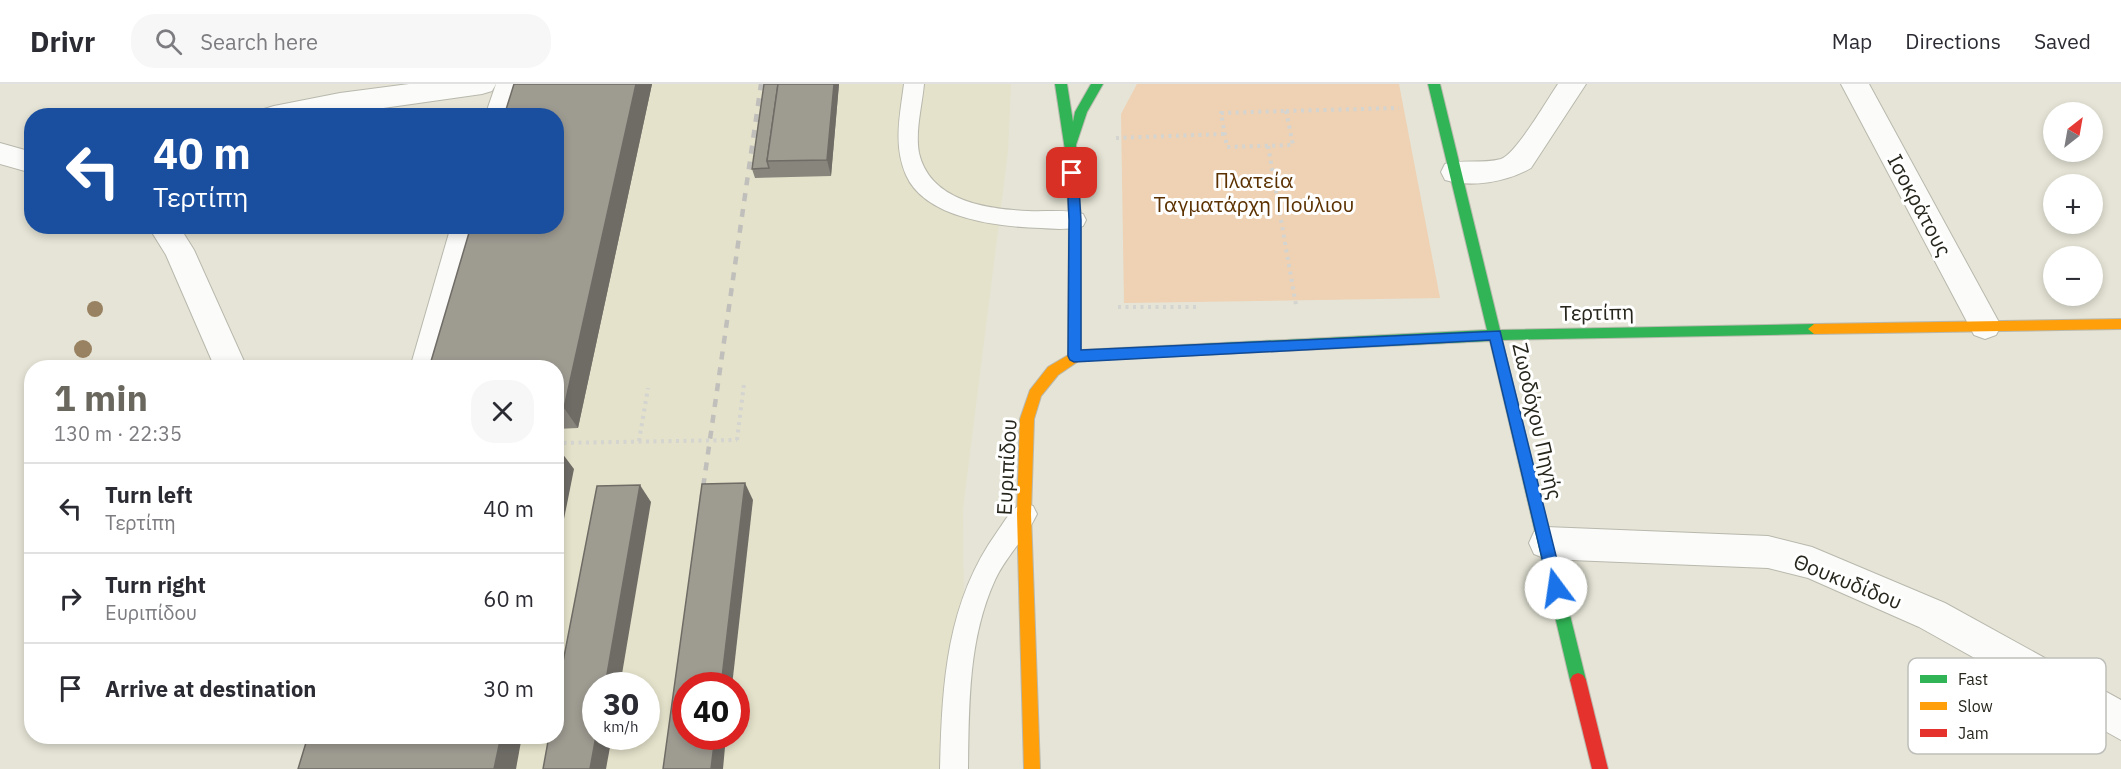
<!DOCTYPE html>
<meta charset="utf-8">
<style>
body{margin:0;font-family:"IBM Plex Sans",sans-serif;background:#f7f7f7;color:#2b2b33;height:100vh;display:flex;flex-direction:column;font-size:22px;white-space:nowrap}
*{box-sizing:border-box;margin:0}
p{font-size:20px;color:#7c7c81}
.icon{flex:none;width:33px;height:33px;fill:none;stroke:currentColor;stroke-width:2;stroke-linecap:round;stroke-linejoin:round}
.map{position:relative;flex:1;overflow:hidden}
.side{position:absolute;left:24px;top:276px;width:540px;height:384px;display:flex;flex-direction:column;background:#fff;border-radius:24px;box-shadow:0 3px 9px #0003}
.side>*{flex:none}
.guide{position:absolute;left:24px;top:24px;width:540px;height:126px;border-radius:24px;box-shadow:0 3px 9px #0003;background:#1a4fa0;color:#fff;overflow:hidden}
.needle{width:39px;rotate:31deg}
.tools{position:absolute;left:2043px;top:18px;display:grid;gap:12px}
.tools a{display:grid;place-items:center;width:60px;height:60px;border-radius:50%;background:#fff;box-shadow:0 3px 9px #0003;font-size:30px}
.speed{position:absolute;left:582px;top:588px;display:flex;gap:12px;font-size:30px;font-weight:700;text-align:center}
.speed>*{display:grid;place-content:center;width:78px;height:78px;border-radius:50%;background:#fff;box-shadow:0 3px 9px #0003;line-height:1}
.speed small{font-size:15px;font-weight:400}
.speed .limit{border:9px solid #d22;background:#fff;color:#111}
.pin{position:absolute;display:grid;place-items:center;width:51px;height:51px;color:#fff;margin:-26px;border-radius:12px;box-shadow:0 3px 9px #0006}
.me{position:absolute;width:66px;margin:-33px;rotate:346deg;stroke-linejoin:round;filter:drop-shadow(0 0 4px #0008)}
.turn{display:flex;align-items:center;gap:21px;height:126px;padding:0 30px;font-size:27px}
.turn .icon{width:78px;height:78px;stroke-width:2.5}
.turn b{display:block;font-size:42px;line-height:51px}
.round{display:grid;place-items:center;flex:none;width:63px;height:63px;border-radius:24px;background:#f7f7f7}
.overview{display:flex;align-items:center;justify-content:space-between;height:102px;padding:0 30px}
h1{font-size:36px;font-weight:800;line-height:45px;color:#6a685e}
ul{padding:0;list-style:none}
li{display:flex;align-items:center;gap:18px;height:90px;padding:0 30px;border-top:2px solid #e1e1e2}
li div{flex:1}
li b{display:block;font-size:22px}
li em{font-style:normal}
header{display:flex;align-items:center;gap:36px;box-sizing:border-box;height:84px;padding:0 30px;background:#fff;border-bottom:2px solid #e1e1e2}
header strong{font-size:28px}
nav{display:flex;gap:33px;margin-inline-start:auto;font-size:21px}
.search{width:420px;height:54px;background:#f7f7f7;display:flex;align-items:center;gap:15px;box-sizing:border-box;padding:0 21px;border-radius:24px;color:#7c7c81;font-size:22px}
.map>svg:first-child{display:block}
.built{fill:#e4e2ca;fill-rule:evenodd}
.green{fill:#efd1b3}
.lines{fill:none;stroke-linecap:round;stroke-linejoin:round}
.lane-casing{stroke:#b9b8ad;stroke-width:2}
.street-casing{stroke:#b9b8ad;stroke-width:2}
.fast-casing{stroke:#b9b8ad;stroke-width:2}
.slow-casing{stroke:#b9b8ad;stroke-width:2}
.jam-casing{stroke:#b9b8ad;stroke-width:2}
.path{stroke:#d4d4d0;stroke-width:4;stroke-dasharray:3 4.5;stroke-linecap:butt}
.lane{fill:#fbfbf9;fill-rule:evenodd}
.street{fill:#fbfbf9;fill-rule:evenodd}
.fast{fill:#30b455;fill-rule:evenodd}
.slow{fill:#ff9f0a;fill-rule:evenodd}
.jam{fill:#e5322d;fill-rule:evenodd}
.rail{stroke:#c0bfbc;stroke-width:4.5;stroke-dasharray:8 8;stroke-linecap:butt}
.path-bridge{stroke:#d4d4d0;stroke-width:4;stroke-dasharray:3 4.5;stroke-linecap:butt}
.tree{fill:#998261}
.wall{fill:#88857d}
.shaded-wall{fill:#6f6c66}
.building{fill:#9e9b91;stroke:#6f6c66;stroke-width:1.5}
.route{fill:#1a73e8;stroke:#114b97;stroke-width:1.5}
.labels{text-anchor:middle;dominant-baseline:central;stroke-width:6;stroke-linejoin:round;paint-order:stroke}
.park-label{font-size:21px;fill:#5b3101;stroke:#fff}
.street-label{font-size:21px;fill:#27261d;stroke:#fff}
.key{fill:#fff;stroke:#bebebb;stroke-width:1.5}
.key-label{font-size:16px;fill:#27261d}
</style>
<header>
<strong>Drivr</strong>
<div class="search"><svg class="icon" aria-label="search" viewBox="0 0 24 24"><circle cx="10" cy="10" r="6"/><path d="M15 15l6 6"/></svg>Search here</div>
<nav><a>Map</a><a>Directions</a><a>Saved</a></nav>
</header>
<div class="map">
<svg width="2121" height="685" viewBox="0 0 2121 685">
<rect width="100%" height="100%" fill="#e5e4d6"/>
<path class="built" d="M529,0H1011L1008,67L963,424L965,685H321L331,653L556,652V32ZM596,602H646V652H596ZM686,602H736V652H686Z"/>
<polygon class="green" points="1137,0 1399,0 1440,214 1124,219 1121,30"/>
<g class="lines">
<defs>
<g id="lane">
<path d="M904,0H924C922,22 915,47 919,69C930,117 986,125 1028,127C1045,128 1066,125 1083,130L1086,136L1083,142C1070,146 1055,145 1041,144C1000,143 925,135 906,91C893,61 900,31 904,0Z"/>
<path d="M1024,419L1033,422L1037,430C1026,454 1006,472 995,496C968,555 969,621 968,685H940C942,601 946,519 997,448C1005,437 1011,424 1024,419Z"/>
</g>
<g id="street">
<polygon points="409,0 496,0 492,7 482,10 327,32 260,32 264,25 274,22 340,9"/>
<polygon points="496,0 524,0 513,32 485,32"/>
<path d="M1558,0H1586L1531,84C1507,98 1471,104 1445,96L1441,88L1445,80C1463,75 1483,80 1501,75C1516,70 1547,16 1558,0Z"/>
<polygon points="1841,0 1869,0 2001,242 1996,251 1985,255 1974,251"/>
<polygon points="0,59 32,68 32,89 0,80"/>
<polygon points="148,142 179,142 194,166 247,284 215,284 166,171"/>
<polygon points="451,142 481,142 442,284 410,284"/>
<polygon points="1546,443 1768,452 1812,463 1945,519 2121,616 2121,656 1919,543 1808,494 1768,484 1546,475 1534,470 1529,459 1534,448"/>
</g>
<polygon id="fast" points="1055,0 1067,0 1073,38 1075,28 1091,0 1103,0 1087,28 1076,61 1081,136 1081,266 1487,246 1428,0 1440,0 1500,246 1814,240 1820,245 1814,250 1502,256 1586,596 1583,601 1578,603 1573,601 1570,596 1490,257 1075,277 1070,276 1068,272 1069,136 1065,66"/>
<g id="slow">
<polygon points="2121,235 2121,245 1814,250 1808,245 1814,240"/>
<polygon points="1075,267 1080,268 1082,272 1080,276 1058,291 1041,312 1034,335 1031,430 1040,685 1024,685 1017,430 1020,335 1030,306 1048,283"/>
</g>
<polygon id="jam" points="1578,589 1583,591 1586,596 1608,685 1592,685 1570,596 1573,591"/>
</defs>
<use href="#lane" class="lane-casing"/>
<use href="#street" class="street-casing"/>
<use href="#fast" class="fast-casing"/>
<use href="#slow" class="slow-casing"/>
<use href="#jam" class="jam-casing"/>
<g class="path">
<polygon points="1286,27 1293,61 1227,63 1221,29"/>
<polyline points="1286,27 1399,24"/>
<polyline points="1116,54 1224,50"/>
<polyline points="1268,62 1296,221"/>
<polyline points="1118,223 1200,223"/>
<polyline points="737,356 744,300"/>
<polyline points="639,357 648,304"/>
</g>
<use href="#lane" class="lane"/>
<use href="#street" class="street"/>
<use href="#fast" class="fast"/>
<use href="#slow" class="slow"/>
<use href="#jam" class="jam"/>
<polyline class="rail" points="701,418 761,0"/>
<polyline class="path-bridge" points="556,359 737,356"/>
</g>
<g class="tree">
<circle cx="95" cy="225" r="8"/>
<circle cx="83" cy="265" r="9"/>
</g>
<g class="wall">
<polygon points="514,0 652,0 578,344 556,345 556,284"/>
<polygon points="839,0 831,92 755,94 752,85"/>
</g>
<g class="shaded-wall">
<polygon points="636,0 652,0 578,344 564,324"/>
<polygon points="834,0 839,0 831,92 827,76"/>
<polygon points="559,365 574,385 556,475 556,378"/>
<polygon points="745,399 753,416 732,602 721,602"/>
<polygon points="640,401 651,418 620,602 605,602"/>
<polygon points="501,652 522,652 516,685 494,685"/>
<polygon points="596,652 612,652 606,685 590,685"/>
<polygon points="715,652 726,652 723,685 711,685"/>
</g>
<g class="building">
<polygon points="514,0 636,0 564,324 556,324 556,284 429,284 471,142 556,142 556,32 504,32"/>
<polygon points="764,0 778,0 767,77 769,84 752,85"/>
<polygon points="778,0 834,0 827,76 767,77"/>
<polygon points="556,365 559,365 556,378"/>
<polygon points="745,399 721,602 686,602 686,652 715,652 711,685 663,685 702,400"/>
<polygon points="640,401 605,602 596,602 596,652 590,685 543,685 549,652 556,652 556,614 597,402"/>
<polygon points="308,652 501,652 494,685 298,685"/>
</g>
<polygon class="route" points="1072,85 1078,89 1081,136 1081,266 1500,247 1564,504 1562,509 1556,511 1551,509 1549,504 1490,256 1074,278 1070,276 1068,272 1069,136 1067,89"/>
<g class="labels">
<g class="park-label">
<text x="1254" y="96">Πλατεία<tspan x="1254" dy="24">Ταγματάρχη Πούλιου</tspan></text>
</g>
<g class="street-label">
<text transform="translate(1920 121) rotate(62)">Ισοκράτους</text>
<text transform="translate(1597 228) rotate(-1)">Τερτίπη</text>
<text transform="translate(1538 337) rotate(77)">Ζωοδόχου Πηγής</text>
<text transform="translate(1006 383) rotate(-87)">Ευριπίδου</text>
<text transform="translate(1848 497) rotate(22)">Θουκυδίδου</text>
</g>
</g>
<rect x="1908" y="574" width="198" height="96" rx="9" class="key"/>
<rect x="1920" y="591" width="27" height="8" fill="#30b455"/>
<rect x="1920" y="618" width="27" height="8" fill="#ff9f0a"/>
<rect x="1920" y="645" width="27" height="8" fill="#e5322d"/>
<g class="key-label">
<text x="1958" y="601">Fast</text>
<text x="1958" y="628">Slow</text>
<text x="1958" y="655">Jam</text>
</g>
</svg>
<div class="tools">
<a><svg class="needle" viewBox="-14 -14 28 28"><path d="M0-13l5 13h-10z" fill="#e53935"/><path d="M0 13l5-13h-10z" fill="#7c7c81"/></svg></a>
<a>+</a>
<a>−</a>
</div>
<div class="speed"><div>30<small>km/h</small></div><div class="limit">40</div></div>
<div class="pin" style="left:1072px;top:89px;background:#d93025"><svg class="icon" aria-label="arrive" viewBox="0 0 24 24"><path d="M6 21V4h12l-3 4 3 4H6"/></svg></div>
<svg class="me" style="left:1556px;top:504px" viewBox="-20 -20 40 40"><circle r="19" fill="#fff"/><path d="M0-13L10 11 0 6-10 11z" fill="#1a73e8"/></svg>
<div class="guide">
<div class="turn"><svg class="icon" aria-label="left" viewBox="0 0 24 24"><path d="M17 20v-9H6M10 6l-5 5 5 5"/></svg><div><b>40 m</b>Τερτίπη</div></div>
</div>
<section class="side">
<div class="overview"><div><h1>1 min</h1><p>130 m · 22:35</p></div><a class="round"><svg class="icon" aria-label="close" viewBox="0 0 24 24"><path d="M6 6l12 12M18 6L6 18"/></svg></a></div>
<ul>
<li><svg class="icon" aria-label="left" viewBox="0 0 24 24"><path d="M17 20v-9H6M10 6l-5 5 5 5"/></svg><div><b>Turn left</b><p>Τερτίπη</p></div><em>40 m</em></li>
<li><svg class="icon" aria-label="right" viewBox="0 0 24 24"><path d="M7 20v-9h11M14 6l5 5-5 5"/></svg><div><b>Turn right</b><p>Ευριπίδου</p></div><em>60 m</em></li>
<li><svg class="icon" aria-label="arrive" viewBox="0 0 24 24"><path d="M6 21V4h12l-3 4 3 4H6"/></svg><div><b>Arrive at destination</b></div><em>30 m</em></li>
</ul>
</section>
</div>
